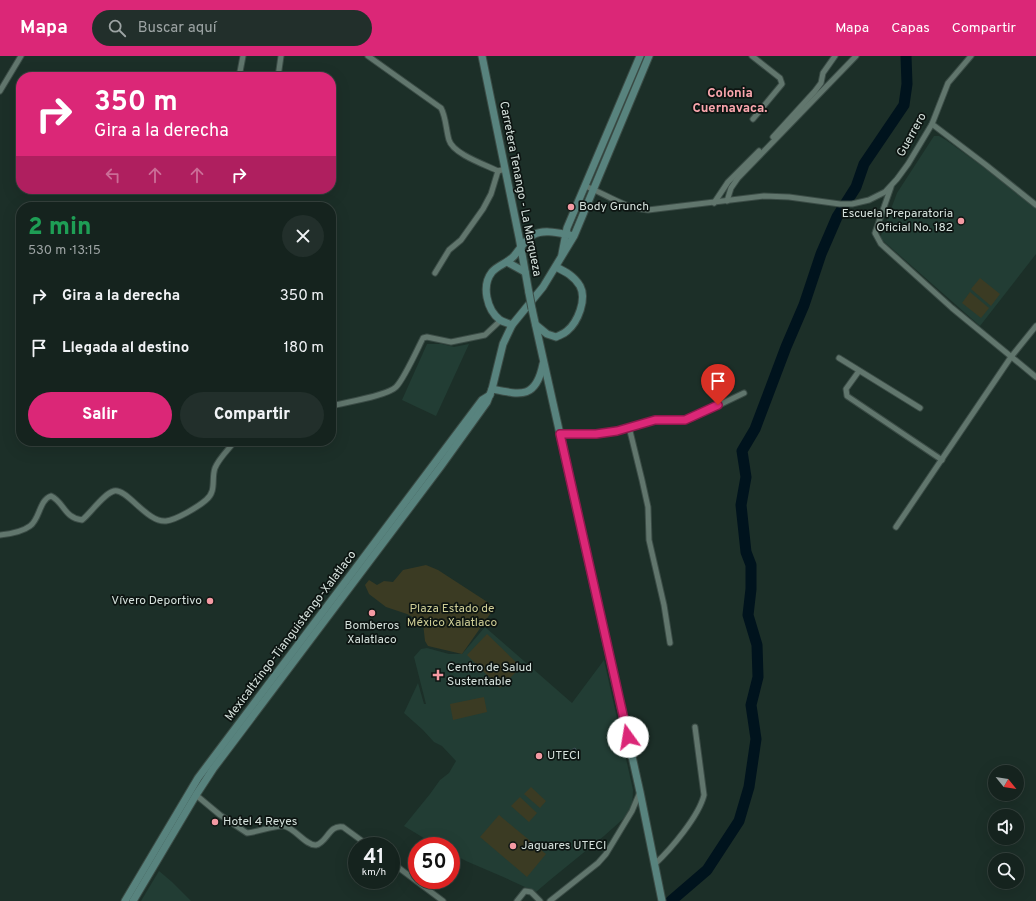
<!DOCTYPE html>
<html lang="es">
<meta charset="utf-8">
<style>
body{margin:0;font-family:Overpass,sans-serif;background:#222f2b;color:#f1f3f6;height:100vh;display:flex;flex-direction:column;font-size:15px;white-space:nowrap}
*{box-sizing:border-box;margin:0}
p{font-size:13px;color:#9da4a4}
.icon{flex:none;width:22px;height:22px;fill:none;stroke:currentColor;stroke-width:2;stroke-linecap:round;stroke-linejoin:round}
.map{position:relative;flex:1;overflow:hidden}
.drawer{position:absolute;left:16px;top:146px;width:320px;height:244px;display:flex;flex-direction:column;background:#15231e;border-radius:16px;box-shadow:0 4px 16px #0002,0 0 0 1px #34403c}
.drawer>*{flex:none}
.top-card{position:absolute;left:16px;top:16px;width:320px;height:122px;border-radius:16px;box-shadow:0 4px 16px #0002,0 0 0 1px #34403c;background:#db2777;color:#fff;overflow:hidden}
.needle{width:26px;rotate:120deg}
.fabs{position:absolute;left:988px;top:709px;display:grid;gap:8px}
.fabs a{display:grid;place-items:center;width:36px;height:36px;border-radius:50%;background:#15231e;box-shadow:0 4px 16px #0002,0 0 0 1px #34403c;font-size:20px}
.speed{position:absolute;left:348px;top:781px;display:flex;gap:8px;font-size:20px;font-weight:700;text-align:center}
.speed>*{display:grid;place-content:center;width:52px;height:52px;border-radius:50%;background:#15231e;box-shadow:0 4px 16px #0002,0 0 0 1px #34403c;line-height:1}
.speed small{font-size:10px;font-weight:400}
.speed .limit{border:6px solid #d22;background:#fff;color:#111}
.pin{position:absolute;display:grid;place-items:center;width:34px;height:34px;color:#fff;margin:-41px -17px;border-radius:50% 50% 50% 0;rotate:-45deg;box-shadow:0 0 4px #0007}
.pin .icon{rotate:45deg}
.me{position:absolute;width:44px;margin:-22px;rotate:347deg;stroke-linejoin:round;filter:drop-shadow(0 0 3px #0008)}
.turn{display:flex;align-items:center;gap:14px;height:84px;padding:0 12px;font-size:18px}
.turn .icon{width:52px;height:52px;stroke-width:2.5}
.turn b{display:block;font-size:28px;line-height:34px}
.lanes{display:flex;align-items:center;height:38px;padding:0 12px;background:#0003;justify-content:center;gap:20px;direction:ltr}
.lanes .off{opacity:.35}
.round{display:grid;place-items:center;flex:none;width:42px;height:42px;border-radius:21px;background:#222f2b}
.headline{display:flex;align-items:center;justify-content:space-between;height:68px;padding:0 12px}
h1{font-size:24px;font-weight:800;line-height:30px;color:#1e9e55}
.primary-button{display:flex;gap:8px;margin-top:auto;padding:8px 12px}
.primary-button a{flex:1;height:46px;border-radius:24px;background:#db2777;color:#fff;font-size:16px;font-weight:800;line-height:46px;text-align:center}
.primary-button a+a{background:#222f2b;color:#f1f3f6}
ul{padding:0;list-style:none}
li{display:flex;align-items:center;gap:12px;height:52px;padding:0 12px}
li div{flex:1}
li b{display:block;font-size:15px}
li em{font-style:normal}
header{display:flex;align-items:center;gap:24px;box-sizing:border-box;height:56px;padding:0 20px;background:#db2777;color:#fff}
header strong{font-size:19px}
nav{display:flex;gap:22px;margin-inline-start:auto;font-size:14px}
.search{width:280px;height:36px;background:#222f2b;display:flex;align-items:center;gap:10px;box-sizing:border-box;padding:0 14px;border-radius:22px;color:#9da4a4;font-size:15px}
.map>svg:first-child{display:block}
.built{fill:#223d34}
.green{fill:#3b3b23}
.water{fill:#00131d;stroke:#405156}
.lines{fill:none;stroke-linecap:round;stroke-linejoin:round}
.river{stroke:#00131d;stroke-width:11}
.minor-casing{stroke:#3b4c46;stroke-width:7}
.secondary-casing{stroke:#3b4c46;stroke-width:9}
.minor{stroke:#61766d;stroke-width:5}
.secondary{stroke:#58837e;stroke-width:7}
.secondary-bridge-casing{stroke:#3b4c46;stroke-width:9;stroke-linecap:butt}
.secondary-bridge{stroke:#58837e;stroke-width:7}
.route-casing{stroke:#8e194d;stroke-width:10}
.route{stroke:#db2777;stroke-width:7}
.poi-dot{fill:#f49aa3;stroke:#0d1512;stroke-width:1.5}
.labels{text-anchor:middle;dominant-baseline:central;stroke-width:3.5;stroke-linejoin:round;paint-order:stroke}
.street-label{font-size:12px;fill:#d5e1dc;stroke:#0d1512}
.poi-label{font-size:12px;fill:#d5e1dc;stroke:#0d1512;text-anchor:start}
.park-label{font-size:12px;fill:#cecd95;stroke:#0d1512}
.neighbourhood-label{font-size:13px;font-weight:bold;fill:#fba7ae;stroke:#0d1512}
</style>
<header>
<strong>Mapa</strong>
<div class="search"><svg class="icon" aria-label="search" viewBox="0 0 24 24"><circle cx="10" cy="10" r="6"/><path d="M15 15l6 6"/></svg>Buscar aquí</div>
<nav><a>Mapa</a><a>Capas</a><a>Compartir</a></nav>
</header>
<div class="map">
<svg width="1036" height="845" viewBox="0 0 1036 845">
<rect width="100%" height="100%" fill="#1c2f28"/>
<g class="built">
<polygon points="934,80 939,80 946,84 982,110 1036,152 1036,198 980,270 880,182 897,137"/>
<polygon points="427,288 442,288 454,291 469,288 436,360 402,344"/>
<polygon points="485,571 572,647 604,604 633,734 632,755 604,780 550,824 536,836 501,820 466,805 451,797 451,790 437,790 404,770 430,738 440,724 449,717 456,705 442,690 434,686 423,674 404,657 418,627 424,648 426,648 414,601 421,593 427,592 449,598 462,598"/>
<polygon points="159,815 172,826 191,845 141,845"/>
</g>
<g class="green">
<polygon points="980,222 1000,238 991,250 971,233"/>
<polygon points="970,236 989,252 981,262 962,247"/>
<polygon points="426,509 438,514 495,551 462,598 428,590 425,585 423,567 407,558 386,551 369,538 365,529 369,524 377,529 384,525 393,526 403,514"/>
<polygon points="487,578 521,611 500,632 467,599"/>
<polygon points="484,641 487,656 453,664 450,648"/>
<polygon points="531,731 546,745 540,752 524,738"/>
<polygon points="520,741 537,757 529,766 511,750"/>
<polygon points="499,759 546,798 527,821 480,781"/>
</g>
<polygon class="water" points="575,692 576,693 575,697 577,701 573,703 569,695"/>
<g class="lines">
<polyline class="river" points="671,845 707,814 739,765 749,731 756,683 751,649 758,621 757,589 748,559 751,533 751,509 746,496 741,449 746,421 742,395 755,373 786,291 804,249 821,198 837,161 856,131 864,108 904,49 907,28 906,0"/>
<defs>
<g id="minor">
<path d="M368,0L441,52C446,61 446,74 449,84C453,98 486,109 498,115L505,113"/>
<polyline points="752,0 780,22 782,28 753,63"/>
<polyline points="239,21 243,0"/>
<polyline points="278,21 281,0"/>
<polyline points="0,35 21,0"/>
<polyline points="932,68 986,109 1036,149"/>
<polyline points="773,81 815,35 821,27 823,17 835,0"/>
<path d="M585,130C606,138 624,152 648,154L764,140L789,141L840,148H852L869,144L885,136L897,123L908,108L932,68L948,27L971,0"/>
<polyline points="891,131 875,177 881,188 952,252 1036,321"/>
<polyline points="727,145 731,132 738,122 856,0"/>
<polyline points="714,147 728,126 759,95"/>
<polyline points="435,217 449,194 461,184 483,153 491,138 498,115"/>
<polyline points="839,302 920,352"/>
<polyline points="859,315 846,333 847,340 942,404"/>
<path d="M331,350C346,346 387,340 396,331C404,323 417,294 423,282L427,281L451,286L485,279L501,264"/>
<polyline points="629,371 642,424 648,451 649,484 664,549 670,587"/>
<polyline points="560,378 596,378 617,375 655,364 685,364 692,362 744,337"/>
<polyline points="896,471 1011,301 1036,270"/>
<path d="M0,479C10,478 22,476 30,470C40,463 39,444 51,440C64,446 64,462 82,464C91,457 103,438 114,435C127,432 147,467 166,465C176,464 198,451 206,444C217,435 211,423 215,412C219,402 229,393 235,385"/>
<path d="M196,739L220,759L247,777C258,776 274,769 284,770C295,772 306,790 316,789C327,787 329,768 343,771L369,790"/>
<polyline points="391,806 443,845"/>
<path d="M655,808C671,793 699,760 704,739L695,671"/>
<polyline points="517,845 525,835 531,836 540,845"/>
<polyline points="550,845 598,807 606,798 632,755 640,736"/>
</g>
<g id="secondary">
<polyline points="482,0 519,181 529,237"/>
<polyline points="562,198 567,172 640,0"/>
<polyline points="507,206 525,216"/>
<polyline points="532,253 640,736 662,845"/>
<path d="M512,269C508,267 503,266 500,264C487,254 481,230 492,216C498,209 508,207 514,200C520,193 525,184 533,179C543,173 559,177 570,179"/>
<path d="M536,269L547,278L556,281C560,279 564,278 567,275C578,266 587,243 580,230C574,220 566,216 556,211"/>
<path d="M492,333C521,339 536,343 543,308"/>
<polyline points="125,845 198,722 207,710 482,344 490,339"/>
<polyline points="133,845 196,739 213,713 441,410 487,346 492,333 503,288 512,269 543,231 574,180 649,0"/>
</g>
</defs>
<use href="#minor" class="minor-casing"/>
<use href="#secondary" class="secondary-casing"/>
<use href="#minor" class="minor"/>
<use href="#secondary" class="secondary"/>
<defs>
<polyline id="secondary-bridge" points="529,237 532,253"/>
</defs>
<use href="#secondary-bridge" class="secondary-bridge-casing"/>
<use href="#secondary-bridge" class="secondary-bridge"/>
</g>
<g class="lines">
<defs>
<polyline id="route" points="628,681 560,378 596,378 617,375 655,364 685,364 718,349"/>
</defs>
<use href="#route" class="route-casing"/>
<use href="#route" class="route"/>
</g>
<g class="poi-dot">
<circle cx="571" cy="151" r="4"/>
<circle cx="961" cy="165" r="4"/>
<circle cx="210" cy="545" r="4"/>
<circle cx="372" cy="557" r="4"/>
<path d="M436 613h4v4h4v4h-4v4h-4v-4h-4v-4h4z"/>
<circle cx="539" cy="700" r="4"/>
<circle cx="215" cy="766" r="4"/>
<circle cx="513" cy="790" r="4"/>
</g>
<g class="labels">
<g class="street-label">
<text transform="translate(912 79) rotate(-61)">Guerrero</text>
<text transform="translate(520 133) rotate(79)">Carretera Tenango - La Marqueza</text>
<text transform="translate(291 580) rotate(-53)">Mexicaltzingo-Tianguistengo-Xalatlaco</text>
</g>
<g class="poi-label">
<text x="579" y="151">Body Grunch</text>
<text x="953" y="158" text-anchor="end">Escuela Preparatoria<tspan x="953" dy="14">Oficial No. 182</tspan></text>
<text x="202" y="545" text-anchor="end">Vívero Deportivo</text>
<text x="372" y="570" text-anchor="middle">Bomberos<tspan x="372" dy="14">Xalatlaco</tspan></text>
<text x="447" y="612">Centro de Salud<tspan x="447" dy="14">Sustentable</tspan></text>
<text x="547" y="700">UTECI</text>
<text x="223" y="766">Hotel 4 Reyes</text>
<text x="521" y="790">Jaguares UTECI</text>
</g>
<g class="park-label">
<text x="452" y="553">Plaza Estado de<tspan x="452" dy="14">México Xalatlaco</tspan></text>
</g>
<g class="neighbourhood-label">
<text x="730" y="38">Colonia<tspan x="730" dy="15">Cuernavaca.</tspan></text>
</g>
</g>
</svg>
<div class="fabs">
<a><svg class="needle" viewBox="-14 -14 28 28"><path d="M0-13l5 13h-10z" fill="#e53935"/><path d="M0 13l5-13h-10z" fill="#9da4a4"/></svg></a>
<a><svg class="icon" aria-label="sound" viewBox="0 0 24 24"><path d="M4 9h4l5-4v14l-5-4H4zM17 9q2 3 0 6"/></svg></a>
<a><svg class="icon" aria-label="search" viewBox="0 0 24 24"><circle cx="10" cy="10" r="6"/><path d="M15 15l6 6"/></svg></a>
</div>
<div class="speed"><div>41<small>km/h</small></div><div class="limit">50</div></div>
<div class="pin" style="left:718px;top:349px;background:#d93025"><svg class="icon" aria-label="arrive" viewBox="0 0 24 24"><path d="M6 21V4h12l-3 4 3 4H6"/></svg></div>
<svg class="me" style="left:628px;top:681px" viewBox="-20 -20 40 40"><circle r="19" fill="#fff"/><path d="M0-13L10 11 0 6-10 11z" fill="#db2777"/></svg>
<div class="top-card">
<div class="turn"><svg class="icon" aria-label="right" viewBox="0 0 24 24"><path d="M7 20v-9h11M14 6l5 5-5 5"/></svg><div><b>350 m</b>Gira a la derecha</div></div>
<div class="lanes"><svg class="icon off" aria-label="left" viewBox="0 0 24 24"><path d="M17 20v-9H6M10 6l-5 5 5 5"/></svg><svg class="icon off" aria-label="ahead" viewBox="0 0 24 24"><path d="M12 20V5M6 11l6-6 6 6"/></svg><svg class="icon off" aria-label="ahead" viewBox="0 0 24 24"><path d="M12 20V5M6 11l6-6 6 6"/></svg><svg class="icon" aria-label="right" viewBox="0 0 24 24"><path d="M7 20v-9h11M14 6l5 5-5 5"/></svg></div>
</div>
<section class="drawer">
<div class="headline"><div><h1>2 min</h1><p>530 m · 13:15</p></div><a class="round"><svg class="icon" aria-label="close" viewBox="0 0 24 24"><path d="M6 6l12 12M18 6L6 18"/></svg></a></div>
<ul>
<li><svg class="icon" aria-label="right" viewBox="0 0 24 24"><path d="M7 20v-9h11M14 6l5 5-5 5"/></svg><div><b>Gira a la derecha</b></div><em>350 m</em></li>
<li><svg class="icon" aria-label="arrive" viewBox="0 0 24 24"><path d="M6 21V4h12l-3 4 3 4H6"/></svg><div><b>Llegada al destino</b></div><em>180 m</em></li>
</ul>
<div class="primary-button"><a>Salir</a><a>Compartir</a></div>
</section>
</div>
